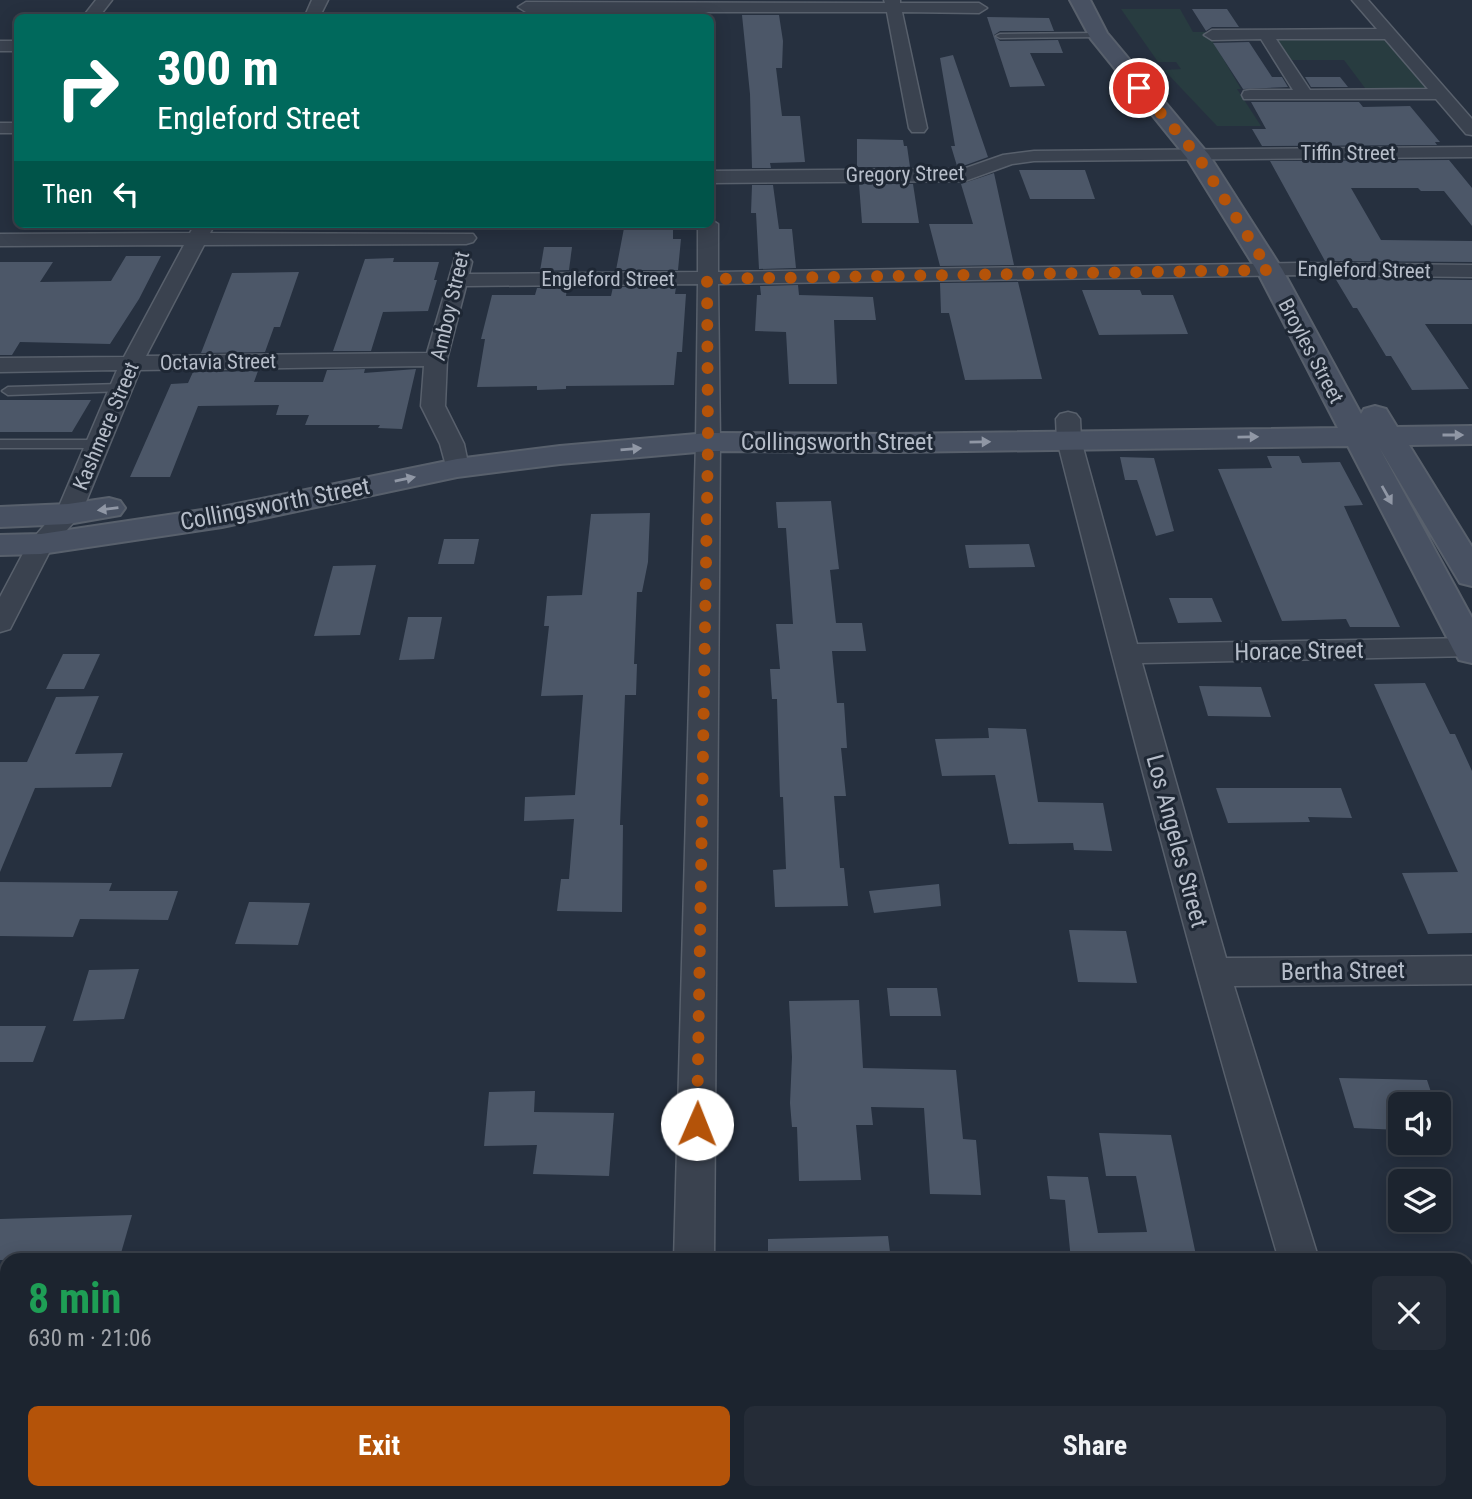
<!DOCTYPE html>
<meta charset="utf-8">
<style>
body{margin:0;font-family:"Roboto Condensed",sans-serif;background:#252c37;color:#f1f3f6;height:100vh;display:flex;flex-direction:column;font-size:26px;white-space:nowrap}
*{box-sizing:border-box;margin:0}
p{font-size:23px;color:#a0a4aa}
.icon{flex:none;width:38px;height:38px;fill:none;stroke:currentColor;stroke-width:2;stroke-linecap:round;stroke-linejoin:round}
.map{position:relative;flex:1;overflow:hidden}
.side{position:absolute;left:0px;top:1253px;width:1474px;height:247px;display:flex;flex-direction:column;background:#1c242f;border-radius:21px 21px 0 0;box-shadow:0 4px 18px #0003,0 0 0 2px #3a414b}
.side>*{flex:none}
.top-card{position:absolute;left:14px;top:14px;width:700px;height:214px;border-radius:10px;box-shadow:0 4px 18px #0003,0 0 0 2px #3a414b;background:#00695c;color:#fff;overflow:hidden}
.tools{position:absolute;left:1388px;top:1092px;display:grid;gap:14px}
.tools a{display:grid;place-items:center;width:63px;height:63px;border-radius:10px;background:#1c242f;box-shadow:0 4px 18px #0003,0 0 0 2px #3a414b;font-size:35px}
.pin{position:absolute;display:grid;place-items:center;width:60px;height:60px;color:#fff;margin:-30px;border:4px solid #fff;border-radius:50%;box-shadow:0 2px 7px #0007}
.me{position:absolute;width:77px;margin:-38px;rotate:1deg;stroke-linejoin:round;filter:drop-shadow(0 0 5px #0008)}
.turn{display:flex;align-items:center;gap:24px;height:147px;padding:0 28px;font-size:32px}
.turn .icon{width:91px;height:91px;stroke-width:2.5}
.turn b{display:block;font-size:49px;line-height:60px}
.then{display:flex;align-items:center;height:66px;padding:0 28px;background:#0003;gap:14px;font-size:26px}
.round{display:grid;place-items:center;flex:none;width:74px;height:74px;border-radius:10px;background:#252c37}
.headline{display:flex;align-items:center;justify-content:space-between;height:119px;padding:0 28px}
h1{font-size:42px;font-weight:700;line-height:52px;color:#1e9e55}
.primary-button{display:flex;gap:14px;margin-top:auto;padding:14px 28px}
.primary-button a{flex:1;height:80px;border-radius:10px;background:#b45309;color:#fff;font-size:28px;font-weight:700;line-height:80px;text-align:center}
.primary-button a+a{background:#252c37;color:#f1f3f6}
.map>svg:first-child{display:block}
.green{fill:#283c40}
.building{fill:#4c5768}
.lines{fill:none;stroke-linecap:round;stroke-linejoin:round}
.service-casing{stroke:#58606c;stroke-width:3}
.minor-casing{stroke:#58606c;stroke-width:3}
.secondary-casing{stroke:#58606c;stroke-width:4}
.service{fill:#3a424f;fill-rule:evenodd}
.minor{fill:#3a424f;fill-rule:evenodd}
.secondary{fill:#485162;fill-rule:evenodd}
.oneway{fill:#9097a5}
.route{stroke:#b45309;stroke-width:12;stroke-dasharray:0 21.6}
.labels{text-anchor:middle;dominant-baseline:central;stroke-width:6;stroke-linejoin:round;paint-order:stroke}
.far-street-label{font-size:21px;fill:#b6bdc9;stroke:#1e2734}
.street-label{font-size:24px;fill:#b6bdc9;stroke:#1e2734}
</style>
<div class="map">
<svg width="1472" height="1499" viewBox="0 0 1472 1499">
<rect width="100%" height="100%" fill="#26303f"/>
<g class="green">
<polygon points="1121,9 1180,9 1193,32 1207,32 1211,38 1241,89 1237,89 1261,126 1217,126 1164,70 1181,69 1176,62 1158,62"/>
<polygon points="1386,37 1430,89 1368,92 1344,60 1290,60 1277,41 1281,38"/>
</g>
<g class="building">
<polygon points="1192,9 1227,9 1239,27 1212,27 1206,31"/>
<polygon points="742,15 779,15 783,41 782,68 776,68 782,116 800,116 805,162 770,163 771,168 752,168 750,94"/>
<polygon points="987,17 1049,18 1054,31 1000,31 994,35 1000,41 1058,40 1063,53 1030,53 1045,86 1010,87"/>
<polygon points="1249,42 1272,77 1282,77 1288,87 1243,89 1213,43"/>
<polygon points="953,55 988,157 963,166 957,166 951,146 955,146 940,58"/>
<polygon points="1305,77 1340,77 1348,87 1311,87"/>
<polygon points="1251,102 1359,102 1363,107 1410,106 1440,142 1435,142 1437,145 1262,146 1252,129 1266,129"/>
<polygon points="857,139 903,140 904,146 907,146 910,167 857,167"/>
<polygon points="1449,160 1472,188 1472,226 1444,191 1421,191 1418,188 1351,188 1381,240 1472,241 1472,262 1325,261 1270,161"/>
<polygon points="1019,170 1085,170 1095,199 1030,199"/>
<polygon points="994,173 1014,265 940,266 929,224 973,224 961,184"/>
<polygon points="859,184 913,184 919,223 862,223"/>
<polygon points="752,185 773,185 779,229 792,229 796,268 759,269 756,213 751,213"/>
<polygon points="673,227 673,239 681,239 678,270 616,270 624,228"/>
<polygon points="544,247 572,247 569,270 540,271"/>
<polygon points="126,256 161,256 139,299 110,344 20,342 12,355 0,355 0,262 53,262 40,282 111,281"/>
<polygon points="394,258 393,262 439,262 434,280 437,280 428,311 383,312 371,351 333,351 365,259"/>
<polygon points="299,272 280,327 274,327 265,352 201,353 232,273"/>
<polygon points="1335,278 1472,280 1472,324 1425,324 1469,389 1412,390 1391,356 1386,356 1357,308 1353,308"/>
<polygon points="1018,282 1042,379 965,380 949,313 941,313 940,283"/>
<polygon points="798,285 799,295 873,297 876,320 834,320 837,384 789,384 786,332 755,331 757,295 761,295 760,286"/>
<polygon points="613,287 676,287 675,294 686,294 682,352 677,352 674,385 566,386 566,389 537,390 537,386 477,387 485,339 481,339 492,295 535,295 537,288 567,288 566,296 611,296"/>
<polygon points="1082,290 1140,290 1142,295 1173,295 1188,334 1099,335"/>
<polygon points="365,369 364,373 416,369 402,429 378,428 380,425 305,425 309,415 276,415 279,405 198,406 170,477 130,477 171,384 188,383 193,372 258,371 254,382 323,382 327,370"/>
<polygon points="0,400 91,400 72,432 0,432"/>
<polygon points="1267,456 1299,456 1302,463 1340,462 1363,505 1344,506 1348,515 1400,627 1350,627 1346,619 1282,621 1218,469 1272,468"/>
<polygon points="1120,457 1154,458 1174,531 1156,536 1137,480 1125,480"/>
<polygon points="831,501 839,569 830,570 836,623 862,623 866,651 832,651 837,703 844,703 847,748 841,748 846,796 834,796 840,868 844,868 848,906 775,907 773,870 786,869 783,797 780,797 777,699 772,699 770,669 780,669 776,624 793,624 786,528 778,528 776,502"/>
<polygon points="650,513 648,562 642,592 637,592 634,664 637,664 636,695 625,695 620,825 623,825 622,912 557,911 561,879 569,879 574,819 524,821 525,797 575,795 583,695 541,696 549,626 544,626 547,596 582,595 591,514"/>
<polygon points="444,539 479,539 474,564 438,564"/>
<polygon points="1029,544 1035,567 969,568 965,545"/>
<polygon points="376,565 360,635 314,636 333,566"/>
<polygon points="1169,598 1212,598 1222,622 1178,623"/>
<polygon points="408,617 442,617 434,659 399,660"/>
<polygon points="63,654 100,654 84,689 46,689"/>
<polygon points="1425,683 1450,734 1455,734 1472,771 1472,933 1428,934 1402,873 1458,872 1374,684"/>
<polygon points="1199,686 1261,687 1271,717 1208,716"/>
<polygon points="99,696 75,754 123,753 111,787 35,788 0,872 0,762 27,762 56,697"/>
<polygon points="988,728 1026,729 1038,802 1103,803 1112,851 1074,850 1073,843 1009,844 995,775 942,776 935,739 989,738"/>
<polygon points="1216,788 1341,788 1352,818 1308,817 1310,822 1228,823"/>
<polygon points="0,882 112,883 109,891 178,891 168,920 80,919 73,937 0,936"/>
<polygon points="939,884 941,906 874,913 869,891"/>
<polygon points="249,902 310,903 298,945 235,944"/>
<polygon points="1069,930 1126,931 1137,983 1078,982"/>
<polygon points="139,969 124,1019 73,1021 89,970"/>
<polygon points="887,988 937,988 941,1016 890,1016"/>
<polygon points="859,1000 863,1068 956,1070 963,1139 976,1140 981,1195 930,1194 924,1108 871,1107 873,1125 856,1125 861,1180 799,1181 797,1127 792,1127 790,1103 792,1057 789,1001"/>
<polygon points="0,1026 46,1026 33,1062 0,1062"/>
<polygon points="1339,1078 1427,1080 1435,1104 1400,1104 1400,1130 1354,1128"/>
<polygon points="535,1091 534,1112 614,1113 609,1176 533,1174 537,1145 484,1146 489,1092"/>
<polygon points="1438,1126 1447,1152 1417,1151 1415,1143 1438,1143"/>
<polygon points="1099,1133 1171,1135 1197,1260 1071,1260 1065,1200 1050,1199 1047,1176 1088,1177 1098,1233 1147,1232 1136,1176 1106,1176"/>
<polygon points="132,1215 119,1260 0,1260 0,1219"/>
<polygon points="888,1236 891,1260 768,1260 768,1239"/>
</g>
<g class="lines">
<defs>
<g id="service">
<polygon points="1098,33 1102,35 1101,37 1000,38 996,36 1000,34"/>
<polygon points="121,384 127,388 125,391 8,395 2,391 8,387"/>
<polygon points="0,440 98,440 104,444 98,448 0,448"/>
</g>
<g id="minor">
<polygon points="96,0 112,0 98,18 82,18"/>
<polygon points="312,0 328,0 319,18 304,18"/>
<polygon points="884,0 900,0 900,3 979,3 987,8 979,13 902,12 927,128 924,132 912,132 909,128 887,12 526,12 518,7 526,2 885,3"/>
<path d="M1352,0H1368L1472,119V135L1466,134L1436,99H1244L1242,95L1244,91L1250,90H1293L1261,39L1212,40L1204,35L1212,30L1377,29ZM1276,39H1385L1428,89L1310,90Z"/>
<rect x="0" y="41" width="18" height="10"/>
<rect x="0" y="123" width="18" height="10"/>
<polygon points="1472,147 1472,157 1034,161 1012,164 965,181 710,183 710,171 963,169 1003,155 1034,151"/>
<polygon points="710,219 718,224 718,272 1298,263 1472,265 1472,277 1298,275 718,284 720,442 714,1260 674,1260 696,442 698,284 466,286 447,359 445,406 464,444 469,468 466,473 457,475 448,473 440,444 421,406 424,366 140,370 81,514 52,547 10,629 0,632 0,597 28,544 57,511 117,370 0,372 0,358 124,357 184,245 0,246 0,234 190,233 195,224 215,224 210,233 473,234 476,238 473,242 466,244 204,245 146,356 427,353 455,258 469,258 472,262 469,274 698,272 698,224 710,224"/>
<path d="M1068,412L1076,414L1080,419L1081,440L1137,644L1472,638V656L1142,663L1226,958L1472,956V984L1234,986L1319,1260H1279C1198,988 1127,715 1057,440L1056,419L1060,414Z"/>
<polygon points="1466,1458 1472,1458 1472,1499 1459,1499 1449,1493 1466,1493"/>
<rect x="669" y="1493" width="44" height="6"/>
<polygon points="1358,1493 1402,1493 1404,1499 1360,1499"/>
</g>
<g id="secondary">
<polygon points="1070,0 1090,0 1107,33 1209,155 1282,269 1361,414 1364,409 1375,406 1386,409 1397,427 1472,426 1472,444 1409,445 1472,547 1472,586 1460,583 1379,447 1472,618 1472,663 1459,660 1454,651 1348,446 895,452 708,451 560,464 457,477 222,527 41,554 0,555 0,535 41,534 222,507 457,459 560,446 708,433 895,434 1338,428 1256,269 1187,158 1091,39"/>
<polygon points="109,498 120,501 125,508 120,515 68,524 0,527 0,507 68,504"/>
</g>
</defs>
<use href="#service" class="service-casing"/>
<use href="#minor" class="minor-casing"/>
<use href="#secondary" class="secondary-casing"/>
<use href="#service" class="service"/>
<use href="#minor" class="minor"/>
<use href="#secondary" class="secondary"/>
</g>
<defs><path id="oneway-solid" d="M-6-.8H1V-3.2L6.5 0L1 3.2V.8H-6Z" transform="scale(1.75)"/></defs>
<g class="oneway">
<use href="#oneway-solid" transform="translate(1453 435)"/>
<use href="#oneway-solid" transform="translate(1248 437) rotate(-1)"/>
<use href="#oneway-solid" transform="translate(980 442) rotate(-1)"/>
<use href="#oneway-solid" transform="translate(631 449) rotate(-5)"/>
<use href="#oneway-solid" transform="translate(405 479) rotate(-12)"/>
<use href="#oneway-solid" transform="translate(1387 495) rotate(61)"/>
<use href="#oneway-solid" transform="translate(108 509) rotate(173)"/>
</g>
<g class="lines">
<polyline class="route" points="697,1124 708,442 707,279 1269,270 1197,155 1139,88"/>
</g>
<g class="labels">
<g class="far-street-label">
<text x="1348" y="153">Tiffin Street</text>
<text transform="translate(905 174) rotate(-1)">Gregory Street</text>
<text transform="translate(1364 270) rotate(1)">Engleford Street</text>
<text x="608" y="279">Engleford Street</text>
<text transform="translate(450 306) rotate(-77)">Amboy Street</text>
<text transform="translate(1311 351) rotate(62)">Broyles Street</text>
<text transform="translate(218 362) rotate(-1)">Octavia Street</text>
<text transform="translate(106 426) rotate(-67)">Kashmere Street</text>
</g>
<g class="street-label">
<text x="837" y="442">Collingsworth Street</text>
<text transform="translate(275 504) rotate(-11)">Collingsworth Street</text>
<text transform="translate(1299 651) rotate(-1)">Horace Street</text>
<text transform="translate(1177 841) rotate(75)">Los Angeles Street</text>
<text transform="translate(1343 971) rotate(-1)">Bertha Street</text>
</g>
</g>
</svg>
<div class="tools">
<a><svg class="icon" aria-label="sound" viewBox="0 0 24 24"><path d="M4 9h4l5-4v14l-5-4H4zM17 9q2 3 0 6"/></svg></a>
<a><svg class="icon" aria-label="layers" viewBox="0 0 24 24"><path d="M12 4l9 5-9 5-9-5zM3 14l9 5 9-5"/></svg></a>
</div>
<div class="pin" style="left:1139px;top:88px;background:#d93025"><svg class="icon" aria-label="arrive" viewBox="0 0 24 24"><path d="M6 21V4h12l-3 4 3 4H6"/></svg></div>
<svg class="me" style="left:697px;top:1124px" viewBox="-20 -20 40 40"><circle r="19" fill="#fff"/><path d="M0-13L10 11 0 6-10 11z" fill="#b45309"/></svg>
<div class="top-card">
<div class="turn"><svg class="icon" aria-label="right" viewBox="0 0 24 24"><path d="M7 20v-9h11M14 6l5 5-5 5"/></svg><div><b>300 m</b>Engleford Street</div></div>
<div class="then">Then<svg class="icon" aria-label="left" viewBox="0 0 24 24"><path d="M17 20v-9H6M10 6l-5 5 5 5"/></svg></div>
</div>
<section class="side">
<div class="headline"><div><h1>8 min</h1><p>630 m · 21:06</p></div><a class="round"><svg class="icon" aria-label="close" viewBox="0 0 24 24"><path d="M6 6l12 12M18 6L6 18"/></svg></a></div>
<div class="primary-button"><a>Exit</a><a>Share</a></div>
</section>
</div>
